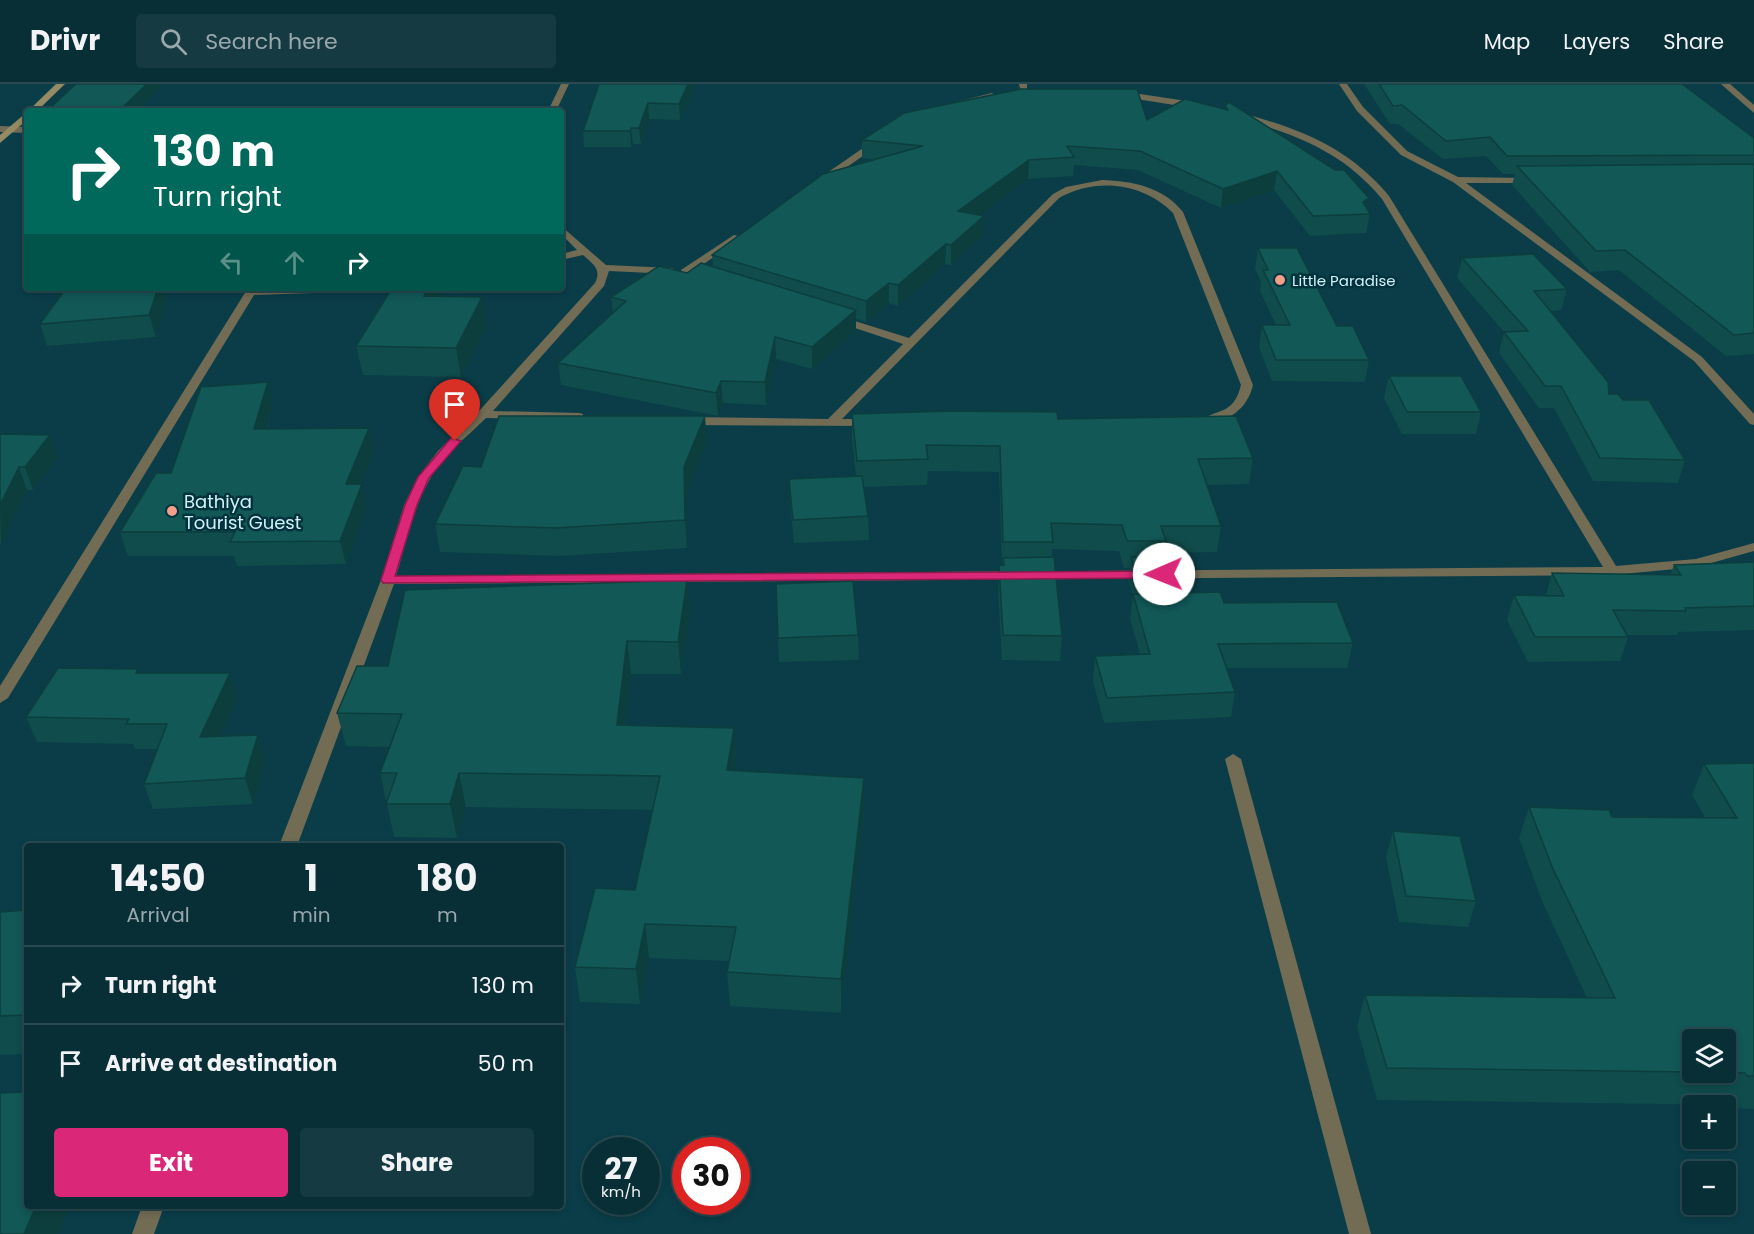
<!DOCTYPE html>
<meta charset="utf-8">
<style>
body{margin:0;font-family:Poppins,sans-serif;background:#163a42;color:#f1f3f6;height:100vh;display:flex;flex-direction:column;font-size:22px;white-space:nowrap}
*{box-sizing:border-box;margin:0}
p{font-size:20px;color:#98a8ad}
.icon{flex:none;width:33px;height:33px;fill:none;stroke:currentColor;stroke-width:2;stroke-linecap:round;stroke-linejoin:round}
.map{position:relative;flex:1;overflow:hidden}
.panel{position:absolute;left:24px;top:759px;width:540px;height:366px;display:flex;flex-direction:column;background:#082e36;border-radius:6px;box-shadow:0 3px 9px #0003,0 0 0 2px #294a51}
.panel>*{flex:none}
.banner{position:absolute;left:24px;top:24px;width:540px;height:183px;border-radius:6px;box-shadow:0 3px 9px #0003,0 0 0 2px #294a51;background:#00695c;color:#fff;overflow:hidden}
.buttons{position:absolute;left:1682px;top:945px;display:grid;gap:12px}
.buttons a{display:grid;place-items:center;width:54px;height:54px;border-radius:6px;background:#082e36;box-shadow:0 3px 9px #0003,0 0 0 2px #294a51;font-size:30px}
.speed{position:absolute;left:582px;top:1053px;display:flex;gap:12px;font-size:30px;font-weight:700;text-align:center}
.speed>*{display:grid;place-content:center;width:78px;height:78px;border-radius:50%;background:#082e36;box-shadow:0 3px 9px #0003,0 0 0 2px #294a51;line-height:1}
.speed small{font-size:15px;font-weight:400}
.speed .limit{border:9px solid #d22;background:#fff;color:#111}
.pin{position:absolute;display:grid;place-items:center;width:51px;height:51px;color:#fff;margin:-62px -26px;border-radius:50% 50% 50% 0;rotate:-45deg;box-shadow:0 0 6px #0007}
.pin .icon{rotate:45deg}
.me{position:absolute;width:66px;margin:-33px;rotate:269deg;stroke-linejoin:round;filter:drop-shadow(0 0 4px #0008)}
.turn{display:flex;align-items:center;gap:21px;height:126px;padding:0 30px;font-size:27px}
.turn .icon{width:78px;height:78px;stroke-width:2.5}
.turn b{display:block;font-size:42px;line-height:51px}
.lanes{display:flex;align-items:center;height:57px;padding:0 30px;background:#0003;justify-content:center;gap:30px;direction:ltr}
.lanes .off{opacity:.35}
.eta{display:flex;justify-content:space-evenly;align-items:center;height:102px;text-align:center}
.eta b{font-size:36px;font-weight:700;line-height:42px}
.cta{display:flex;gap:12px;margin-top:auto;padding:12px 30px}
.cta a{flex:1;height:69px;border-radius:6px;background:#db2777;color:#fff;font-size:24px;font-weight:700;line-height:69px;text-align:center}
.cta a+a{background:#163a42;color:#f1f3f6}
ul{padding:0;list-style:none}
li{display:flex;align-items:center;gap:18px;height:78px;padding:0 30px;border-top:2px solid #294a51}
li div{flex:1}
li b{display:block;font-size:22px}
li em{font-style:normal}
header{display:flex;align-items:center;gap:36px;box-sizing:border-box;height:84px;padding:0 30px;background:#082e36;border-bottom:2px solid #294a51}
header strong{font-size:28px}
nav{display:flex;gap:33px;margin-inline-start:auto;font-size:21px}
.search{width:420px;height:54px;background:#163a42;display:flex;align-items:center;gap:15px;box-sizing:border-box;padding:0 21px;border-radius:6px;color:#98a8ad;font-size:22px}
.map>svg:first-child{display:block}
.lines{fill:none;stroke-linecap:round;stroke-linejoin:round}
.street{fill:#736c54;fill-rule:evenodd}
.secondary{fill:#948a63;fill-rule:evenodd}
.wall{fill:#0f4c4b}
.shaded-wall{fill:#0c3e3d}
.building{fill:#115857;stroke:#0c3e3d;stroke-width:1.5}
.route{fill:#db2777;stroke:#8e194d;stroke-width:1.5}
.poi-dot{fill:#f49e88;stroke:#00333d;stroke-width:2}
.labels{text-anchor:middle;dominant-baseline:central;stroke-width:5;stroke-linejoin:round;paint-order:stroke}
.far-poi-label{font-size:15px;fill:#d2f0f8;stroke:#00333d;text-anchor:start}
.poi-label{font-size:18px;fill:#d2f0f8;stroke:#00333d;text-anchor:start}
</style>
<header>
<strong>Drivr</strong>
<div class="search"><svg class="icon" aria-label="search" viewBox="0 0 24 24"><circle cx="10" cy="10" r="6"/><path d="M15 15l6 6"/></svg>Search here</div>
<nav><a>Map</a><a>Layers</a><a>Share</a></nav>
</header>
<div class="map">
<svg width="1754" height="1150" viewBox="0 0 1754 1150">
<rect width="100%" height="100%" fill="#0a3d48"/>
<g class="lines">
<g class="street">
<polygon points="561,0 569,0 556,27 548,27"/>
<polygon points="1019,0 1027,0 1027,8 1021,8"/>
<polygon points="1339,0 1347,0 1363,23 1407,67 1458,93 1535,94 1535,98 1532,99 1466,99 1702,273 1754,330 1754,341 1750,340 1694,277 1453,98 1401,71 1357,27"/>
<polygon points="1721,0 1730,0 1754,21 1754,29"/>
<polygon points="1120,7 1200,19 1204,22 1200,25 1117,12 1117,8"/>
<polygon points="992,9 996,12 995,14 936,27 932,24"/>
<path d="M1241,29C1301,45 1349,64 1389,112L1616,482L1696,475L1754,459V467L1697,483L1612,491L394,500L297,762H279L381,496L404,421L418,393L438,367L479,327L595,199C602,185 593,180 583,171L561,176V170L577,166L561,150V142L606,181L672,184L677,187L672,190L609,187L604,202L493,327L579,329L583,330V336L486,334C467,353 443,371 430,395C413,425 406,460 396,492L1603,483L1382,115C1342,67 1296,51 1238,34V30Z"/>
<polygon points="0,42 27,43 27,49 0,48"/>
<polygon points="876,55 884,57 823,100 817,100 817,96"/>
<path d="M1102,96C1133,97 1163,103 1183,128L1253,301C1247,326 1229,336 1205,342L1199,338C1217,323 1233,333 1241,301L1173,129C1143,99 1097,93 1059,114L842,335H873L877,336V342L687,341L681,337L687,333L828,335L903,260L834,237V233H842L909,254L1053,110L1066,103Z"/>
<polygon points="734,151 743,153 689,190 681,190 681,186"/>
<polygon points="248,204 378,204 373,207 254,211 8,614 0,619 0,602"/>
<polygon points="1233,670 1241,675 1371,1150 1349,1150 1225,675"/>
<polygon points="142,1122 164,1122 154,1150 132,1150"/>
</g>
<g class="secondary">
<polygon points="56,0 65,0 37,27 28,27"/>
<polygon points="27,28 27,36 0,59 0,51"/>
</g>
</g>
<g class="wall">
<polygon points="76,0 163,0 136,27 52,27 51,23"/>
<polygon points="599,0 697,0 680,36 649,35 641,60 633,60 631,63 584,63 583,47"/>
<polygon points="1364,0 1682,0 1754,54 1754,270 1726,272 1619,186 1590,188 1512,101 1515,90 1503,90 1486,72 1443,75 1398,40 1390,40"/>
<polygon points="1225,22 1367,124 1370,130 1366,149 1310,152 1274,106 1221,124 1138,86 1074,81 1073,92 1028,95 979,131 984,132 983,152 951,181 945,180 898,222 889,219 866,238 856,235 856,248 812,285 776,275 766,321 723,319 718,332 561,301 558,279 613,229 611,213 687,189 713,182 712,171 875,76 862,74 862,56 1147,36 1225,25"/>
<polygon points="1258,164 1337,242 1369,276 1365,298 1272,297 1259,263 1262,241 1276,241 1260,207 1261,198 1255,185"/>
<polygon points="1462,174 1567,205 1561,226 1550,227 1609,310 1623,316 1685,376 1678,399 1593,397 1554,324 1539,324 1499,269 1504,248 1457,194"/>
<polygon points="66,204 169,204 156,253 47,262 40,240"/>
<polygon points="441,212 487,242 461,293 363,291 356,262"/>
<polygon points="1389,292 1481,328 1476,350 1402,350 1384,314"/>
<polygon points="268,298 273,320 267,345 374,367 360,400 367,423 346,480 237,482 234,472 128,472 120,448 171,389"/>
<polygon points="852,330 1058,335 1253,374 1249,400 1207,401 1221,442 1217,468 1164,469 1164,473 1181,509 1224,519 1353,559 1347,584 1227,584 1235,608 1231,633 1104,639 1093,597 1095,572 1140,570 1130,535 1133,511 1128,497 1130,484 1124,484 1119,467 1052,465 1052,473 1062,552 1060,577 1002,576 998,505 999,481 1002,481 999,388 928,387 927,401 864,403 868,432 869,456 794,459 790,419 789,395 856,392 852,355"/>
<polygon points="0,350 58,373 33,406 27,406 0,461"/>
<polygon points="707,359 686,411 687,464 560,472 440,468 435,440 481,383"/>
<polygon points="1754,478 1754,546 1678,548 1677,551 1627,551 1628,553 1620,577 1528,578 1507,536 1514,511 1546,511 1552,489 1670,491 1674,481"/>
<polygon points="687,496 690,527 681,590 631,590 625,641 734,644 736,678 735,687 864,727 841,929 730,922 727,888 729,877 649,874 640,920 580,918 575,883 635,806 652,726 466,723 457,754 394,753 380,689 389,663 346,662 337,629"/>
<polygon points="776,500 858,551 859,576 779,578"/>
<polygon points="139,589 230,589 238,614 220,652 266,676 253,720 153,725 144,700 157,665 135,665 133,660 37,658 26,633"/>
<polygon points="1754,679 1754,1025 1731,1024 1729,1021 1377,1016 1357,943 1365,911 1587,914 1542,817 1519,754 1529,723 1612,733 1705,733 1692,711 1704,680"/>
<polygon points="1393,747 1476,817 1468,843 1399,838 1386,773"/>
<polygon points="27,826 27,970 0,971 0,828"/>
</g>
<g class="shaded-wall">
<polygon points="147,0 163,0 136,27 124,27 123,23"/>
<polygon points="688,0 697,0 680,36 679,20"/>
<polygon points="648,19 649,35 641,60 639,44"/>
<polygon points="631,44 633,60 631,63 630,47"/>
<polygon points="1029,76 1028,95 958,147 958,127"/>
<polygon points="1277,87 1274,106 1221,124 1223,105"/>
<polygon points="1369,114 1366,130 1363,118"/>
<polygon points="984,132 983,152 951,181 951,161"/>
<polygon points="946,160 945,180 898,222 898,201"/>
<polygon points="889,199 889,219 866,238 866,217"/>
<polygon points="158,204 169,204 156,253 149,231"/>
<polygon points="428,204 445,204 429,240 424,212"/>
<polygon points="482,213 487,242 461,293 456,264"/>
<polygon points="856,226 856,248 812,285 812,263"/>
<polygon points="775,253 776,275 766,321 765,298"/>
<polygon points="721,297 723,319 718,332 716,309"/>
<polygon points="268,298 273,320 260,368 254,345"/>
<polygon points="705,332 707,359 686,411 687,464 685,436 684,383"/>
<polygon points="369,344 374,367 351,424 346,400"/>
<polygon points="50,351 58,373 33,406 25,383"/>
<polygon points="19,383 27,406 1,461 0,421"/>
<polygon points="362,400 367,423 346,480 340,457"/>
<polygon points="687,496 690,527 681,590 678,558"/>
<polygon points="627,557 631,590 621,674 617,641"/>
<polygon points="230,589 238,614 208,679 200,653"/>
<polygon points="734,644 736,678 729,720 727,686"/>
<polygon points="258,651 266,676 253,720 245,694"/>
<polygon points="459,689 466,723 457,754 450,720"/>
<polygon points="864,694 864,727 841,929 841,895"/>
<polygon points="645,840 649,874 640,920 636,885"/>
<polygon points="36,1122 70,1122 59,1150 24,1150"/>
</g>
<g class="building">
<polygon points="76,0 147,0 123,23 51,23"/>
<polygon points="599,0 688,0 679,20 648,19 639,44 631,44 630,47 583,47"/>
<polygon points="1379,0 1682,0 1754,54 1754,71 1507,72 1490,53 1446,57 1402,21 1393,22"/>
<polygon points="1021,5 1137,5 1147,36 1185,15 1228,26 1225,22 1229,18 1335,86 1344,86 1369,114 1363,118 1370,130 1313,132 1277,87 1223,105 1140,67 1067,62 1074,73 1029,76 958,127 984,132 951,161 946,160 898,201 889,199 866,217 712,171 823,90 923,62 862,56 904,29"/>
<polygon points="1754,80 1754,249 1734,251 1625,166 1596,167 1517,82"/>
<polygon points="1258,164 1297,164 1337,242 1353,242 1369,276 1276,276 1262,241 1290,241 1263,186 1268,186"/>
<polygon points="1533,170 1567,205 1534,207 1608,298 1609,310 1618,310 1623,316 1649,316 1685,376 1600,374 1561,302 1545,302 1504,248 1528,247 1462,174"/>
<polygon points="701,179 856,226 812,263 775,253 765,298 721,297 716,309 558,279 626,217 611,213 659,182 687,189"/>
<polygon points="66,204 158,204 149,231 40,240"/>
<polygon points="392,204 428,204 424,212 482,213 456,264 356,262"/>
<polygon points="1389,292 1461,292 1481,328 1407,328"/>
<polygon points="268,298 254,345 369,344 346,400 362,400 340,457 230,458 235,448 120,448 156,389 171,389 201,303"/>
<polygon points="953,327 1057,328 1058,335 1236,332 1253,374 1198,375 1221,442 1161,442 1166,457 1127,457 1122,441 1051,439 1053,458 1003,458 1000,362 926,361 928,375 857,377 852,330"/>
<polygon points="499,332 705,332 684,383 685,436 556,444 435,440 463,382 481,383"/>
<polygon points="0,350 50,351 25,383 19,383 0,421"/>
<polygon points="862,392 868,432 793,436 789,395"/>
<polygon points="1054,473 1062,552 1003,551 999,481 1004,481 1003,474"/>
<polygon points="1131,473 1169,473 1181,509 1220,508 1224,519 1337,518 1353,559 1218,560 1235,608 1107,614 1095,572 1150,570 1133,510 1143,510"/>
<polygon points="1754,478 1754,522 1685,524 1686,527 1613,526 1628,553 1535,553 1514,511 1564,512 1552,489 1681,491 1674,481"/>
<polygon points="687,496 678,558 627,557 617,641 734,644 727,686 864,694 841,895 727,888 736,843 645,840 636,885 575,883 595,804 635,806 660,692 459,689 450,720 386,720 397,689 380,689 402,630 337,629 357,582 388,582 405,506"/>
<polygon points="853,497 858,551 778,554 776,500"/>
<polygon points="58,584 138,585 136,589 230,589 200,653 258,651 245,694 144,700 167,640 126,640 129,635 26,633"/>
<polygon points="1754,679 1754,992 1747,992 1745,989 1711,988 1725,988 1725,956 1692,956 1692,988 1387,984 1365,911 1615,914 1553,785 1529,723 1609,726 1612,733 1737,734 1704,680"/>
<polygon points="1393,747 1460,752 1476,817 1406,812"/>
<polygon points="27,826 27,931 0,932 0,828"/>
<polygon points="27,1008 27,1122 36,1122 24,1150 0,1150 0,1009"/>
</g>
<polygon class="route" points="451,354 461,357 429,394 417,421 395,492 1164,487 1171,490 1164,494 383,499 381,496 405,421 418,393"/>
<g class="poi-dot">
<circle cx="1280" cy="196" r="6"/>
<circle cx="172" cy="427" r="6"/>
</g>
<g class="labels">
<g class="far-poi-label">
<text x="1292" y="196">Little Paradise</text>
</g>
<g class="poi-label">
<text x="184" y="417">Bathiya<tspan x="184" dy="21">Tourist Guest</tspan></text>
</g>
</g>
</svg>
<div class="buttons">
<a><svg class="icon" aria-label="layers" viewBox="0 0 24 24"><path d="M12 4l9 5-9 5-9-5zM3 14l9 5 9-5"/></svg></a>
<a>+</a>
<a>−</a>
</div>
<div class="speed"><div>27<small>km/h</small></div><div class="limit">30</div></div>
<div class="pin" style="left:455px;top:357px;background:#d93025"><svg class="icon" aria-label="arrive" viewBox="0 0 24 24"><path d="M6 21V4h12l-3 4 3 4H6"/></svg></div>
<svg class="me" style="left:1164px;top:490px" viewBox="-20 -20 40 40"><circle r="19" fill="#fff"/><path d="M0-13L10 11 0 6-10 11z" fill="#db2777"/></svg>
<div class="banner">
<div class="turn"><svg class="icon" aria-label="right" viewBox="0 0 24 24"><path d="M7 20v-9h11M14 6l5 5-5 5"/></svg><div><b>130 m</b>Turn right</div></div>
<div class="lanes"><svg class="icon off" aria-label="left" viewBox="0 0 24 24"><path d="M17 20v-9H6M10 6l-5 5 5 5"/></svg><svg class="icon off" aria-label="ahead" viewBox="0 0 24 24"><path d="M12 20V5M6 11l6-6 6 6"/></svg><svg class="icon" aria-label="right" viewBox="0 0 24 24"><path d="M7 20v-9h11M14 6l5 5-5 5"/></svg></div>
</div>
<section class="panel">
<div class="eta">
<div><b>14:50</b><p>Arrival</p></div>
<div><b>1</b><p>min</p></div>
<div><b>180</b><p>m</p></div>
</div>
<ul>
<li><svg class="icon" aria-label="right" viewBox="0 0 24 24"><path d="M7 20v-9h11M14 6l5 5-5 5"/></svg><div><b>Turn right</b></div><em>130 m</em></li>
<li><svg class="icon" aria-label="arrive" viewBox="0 0 24 24"><path d="M6 21V4h12l-3 4 3 4H6"/></svg><div><b>Arrive at destination</b></div><em>50 m</em></li>
</ul>
<div class="cta"><a>Exit</a><a>Share</a></div>
</section>
</div>
